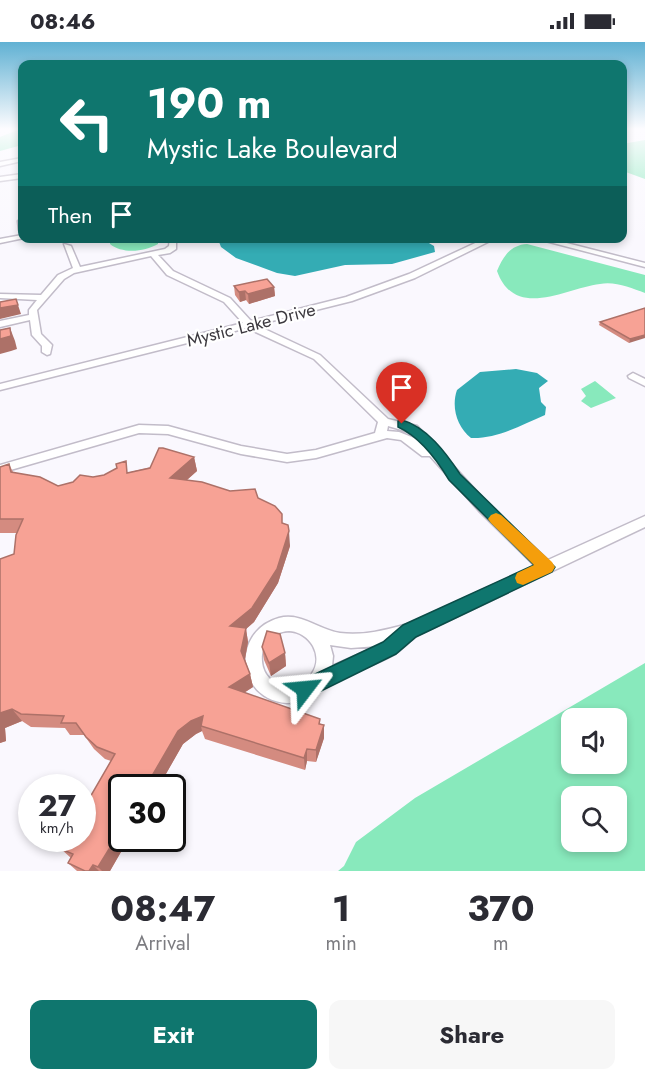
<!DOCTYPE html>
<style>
body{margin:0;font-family:Jost,sans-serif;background:#f7f7f7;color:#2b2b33;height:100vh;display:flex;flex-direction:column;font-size:22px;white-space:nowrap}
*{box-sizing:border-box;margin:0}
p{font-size:20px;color:#7c7c81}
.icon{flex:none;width:33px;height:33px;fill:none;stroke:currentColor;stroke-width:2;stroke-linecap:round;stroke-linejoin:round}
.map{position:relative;height:829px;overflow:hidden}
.details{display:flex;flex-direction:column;background:#fff;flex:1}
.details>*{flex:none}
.banner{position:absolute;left:18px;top:18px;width:609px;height:183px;border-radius:12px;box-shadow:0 3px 9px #0003;background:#0f766e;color:#fff;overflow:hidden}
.buttons{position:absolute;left:561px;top:666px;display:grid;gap:12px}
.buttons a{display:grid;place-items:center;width:66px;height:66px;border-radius:12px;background:#fff;box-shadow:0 3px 9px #0003;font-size:30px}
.speed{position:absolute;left:18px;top:732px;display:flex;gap:12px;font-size:30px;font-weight:700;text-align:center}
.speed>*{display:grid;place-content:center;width:78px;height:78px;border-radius:50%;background:#fff;box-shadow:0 3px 9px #0003;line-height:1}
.speed small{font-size:15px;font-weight:400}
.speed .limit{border:3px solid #111;border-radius:9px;background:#fff;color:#111}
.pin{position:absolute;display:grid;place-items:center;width:51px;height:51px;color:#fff;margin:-62px -26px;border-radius:50% 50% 50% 0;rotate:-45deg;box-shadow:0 0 6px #0007}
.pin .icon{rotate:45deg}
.me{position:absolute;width:66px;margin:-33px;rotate:61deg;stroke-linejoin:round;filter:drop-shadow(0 0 4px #0008)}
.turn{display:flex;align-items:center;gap:21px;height:126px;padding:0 30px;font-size:27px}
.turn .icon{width:78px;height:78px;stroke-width:2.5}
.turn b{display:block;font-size:42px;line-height:51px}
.then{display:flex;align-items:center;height:57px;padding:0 30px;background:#0003;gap:12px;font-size:22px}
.eta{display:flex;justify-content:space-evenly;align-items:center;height:102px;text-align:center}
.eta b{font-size:36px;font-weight:700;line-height:42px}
.action{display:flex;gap:12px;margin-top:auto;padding:12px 30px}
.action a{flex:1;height:69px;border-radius:12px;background:#0f766e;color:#fff;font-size:24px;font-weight:700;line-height:69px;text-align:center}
.action a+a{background:#f7f7f7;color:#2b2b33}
.status{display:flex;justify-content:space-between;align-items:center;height:42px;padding:0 30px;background:#fff;direction:ltr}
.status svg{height:16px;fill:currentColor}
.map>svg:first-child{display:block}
.green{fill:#88e9bc;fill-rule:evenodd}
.water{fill:#34acb4}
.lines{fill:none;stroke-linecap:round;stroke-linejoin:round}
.minor-casing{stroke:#c2bcc9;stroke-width:3}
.minor{fill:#fff;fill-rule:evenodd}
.wall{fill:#d48b80}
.shaded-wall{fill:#ad7168}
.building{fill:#f7a295;stroke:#ad7168;stroke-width:1.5}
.route{fill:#0f766e;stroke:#0a4d48;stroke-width:1.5}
.slow{fill:#f59e0b}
.labels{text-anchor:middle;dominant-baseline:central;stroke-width:4.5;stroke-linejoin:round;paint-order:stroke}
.far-street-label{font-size:18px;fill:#3c393f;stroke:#fff}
</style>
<div class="status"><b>08:46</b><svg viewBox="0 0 49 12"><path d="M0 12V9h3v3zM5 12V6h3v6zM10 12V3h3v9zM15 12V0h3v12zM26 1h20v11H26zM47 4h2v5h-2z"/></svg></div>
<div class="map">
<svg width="645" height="829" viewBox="0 0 645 829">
<rect width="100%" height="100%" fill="#faf8fe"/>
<g class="green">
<polygon points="22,86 22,103 0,109 0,95"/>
<polygon points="645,98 645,137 623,129 622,102"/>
<path d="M110,197H158V202C144,210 122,212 110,202Z"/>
<path d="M527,202L645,233V251C631,246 615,239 600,242C566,246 515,279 497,229C503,215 510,203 527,202Z"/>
<polygon points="595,339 616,356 591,366 581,359 586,354 581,347"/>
<path d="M645,621V829H338L344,824L356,800L415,756ZM572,676H616V722H572ZM572,754H616V800H572Z"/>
</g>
<g class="water">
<polygon points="218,197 422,197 434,204 435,210 392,222 345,223 295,234 277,231 236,216 221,205"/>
<path d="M516,327L537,331L548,339L539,346L541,360L546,365L545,373C522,383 496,397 471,396C457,385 451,365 457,348L480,330Z"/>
</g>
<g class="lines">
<defs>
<g id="minor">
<polygon points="22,116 22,119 0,124 0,120"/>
<polygon points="22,132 22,136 0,139 0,135"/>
<polygon points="18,179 22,179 22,190 19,188"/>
<polygon points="22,193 24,196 0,201 0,197"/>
<path d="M170,196H176V207L170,211L158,213L173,229L230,256L251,279L346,255L409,232L486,196H496L415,236L352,259L256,283L320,313L388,377L417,384L490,464L548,518L645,474V485L416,594C409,600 402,607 395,612C372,625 346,632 324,645C319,648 315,653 309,656C302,659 295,661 287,661C237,658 230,590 279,576C301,570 319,588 340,591C363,594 386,588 408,582L535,524L480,470L430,414H422L401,398L387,396L316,416L287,420L241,412L168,392L139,391L0,431V423L139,383L168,384L241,404L287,412L316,408L375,391L378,380L314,317L247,286L0,348V342L243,281L224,260L167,233L151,214L74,231L64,237L37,268L41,292L52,303L50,312L47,313L42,310V304L32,293L30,278L0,285V279L29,273V268L37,258L0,256V252L41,253L58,233L73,226L64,202L71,204L80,225L165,207L169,204ZM388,384L409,390L414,396L399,390L387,389ZM289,589C310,590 325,614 311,633C306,639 300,643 291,644C254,646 251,591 289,589ZM330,603L351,606L377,604L332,624L333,614Z"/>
<polygon points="534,196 547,196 645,221 645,225"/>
<polygon points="633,331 645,337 645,344 629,336 628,334"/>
</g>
</defs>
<use href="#minor" class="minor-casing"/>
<use href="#minor" class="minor"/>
</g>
<g class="wall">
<polygon points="234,244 274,245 275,254 249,262 246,258 240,260 235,253"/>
<polygon points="645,266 629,301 599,283 600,280"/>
<polygon points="194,415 197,429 187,438 258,456 282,481 290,504 278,541 254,580 246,587 248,600 245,617 250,632 253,645 244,651 324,683 324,696 316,720 307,719 305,728 205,697 202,689 196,692 183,702 110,829 77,829 68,821 71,816 61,807 111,719 105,717 94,707 84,693 70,693 65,686 31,685 22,679 5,686 6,699 0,701 0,517 14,512 17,491 0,491 0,425 9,422 13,430 58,444 93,435 130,430"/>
<polygon points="262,605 285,611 286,624 271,634 264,618"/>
</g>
<g class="shaded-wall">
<polygon points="274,245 275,254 249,262 248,252"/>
<polygon points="245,249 246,258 240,260 239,250"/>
<polygon points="16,257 21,272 0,277 0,266"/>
<polygon points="10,286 15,299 17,307 11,309 0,312 0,297"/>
<polygon points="645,293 645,296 629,301 630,297"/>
<polygon points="194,415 197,429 173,450 170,436"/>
<polygon points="289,489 290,504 278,541 254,580 246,587 248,600 244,622 230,584"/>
<polygon points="285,611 286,624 271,634 269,621"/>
<polygon points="250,632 253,645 232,658 229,645"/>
<polygon points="12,667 22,679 5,686 6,699 0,701 0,671"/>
<polygon points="203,674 201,684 202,689 196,692 183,702 158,746 145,746 178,689 191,679"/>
<polygon points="324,683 324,696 316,720 316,708"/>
<polygon points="307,707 307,719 305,728 304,716"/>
<polygon points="122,786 122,796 129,796 110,829 102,829 98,825"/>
<polygon points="93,823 99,829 89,829"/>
</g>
<g class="building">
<polygon points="267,237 274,245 248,252 245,249 239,250 234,244"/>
<polygon points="16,257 18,263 0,266 0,260"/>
<polygon points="645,266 645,293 630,297 600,280"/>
<polygon points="10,286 11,294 0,297 0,288"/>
<polygon points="159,406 163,406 194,415 170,436 202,440 230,449 255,447 258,456 275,464 282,472 282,481 288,483 289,489 277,527 252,566 230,584 246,586 241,609 250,632 229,645 320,677 319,682 324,683 316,708 307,707 304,716 201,684 203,674 191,679 178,689 145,746 122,746 122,786 98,825 93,823 89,829 85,829 68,821 73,812 61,807 67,796 82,796 82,769 115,712 97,705 86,695 76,681 61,681 64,674 21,672 12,667 0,671 0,517 14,512 16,493 23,477 0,477 0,425 9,422 11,430 40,435 58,444 73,440 80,433 93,435 104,433 117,426 116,422 126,419 127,431 150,426"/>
<polygon points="267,589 280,592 285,611 269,621 262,605"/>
</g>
<linearGradient id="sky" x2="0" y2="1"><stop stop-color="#60b1d3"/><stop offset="0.43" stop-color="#fdfcff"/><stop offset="1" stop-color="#fdfcff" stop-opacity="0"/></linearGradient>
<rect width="645" height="202" fill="url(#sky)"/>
<path class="route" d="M402,378C427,385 446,411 460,432L555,525L552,530L416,595L396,612L305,657L298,654L295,647L298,640L383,600L403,583L534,523L449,438C437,418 420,395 398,385V379Z"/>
<polygon class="slow" points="496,471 501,473 552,520 555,525 552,530 523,543 517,541 515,536 517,531 534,523 491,481 488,477 491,473"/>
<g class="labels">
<g class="far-street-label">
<text transform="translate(251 283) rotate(-14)">Mystic Lake Drive</text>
</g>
</g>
</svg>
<div class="buttons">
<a><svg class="icon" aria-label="sound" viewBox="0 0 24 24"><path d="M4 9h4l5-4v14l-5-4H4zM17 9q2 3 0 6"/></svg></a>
<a><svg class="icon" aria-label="search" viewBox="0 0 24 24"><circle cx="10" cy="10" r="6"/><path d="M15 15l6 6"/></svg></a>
</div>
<div class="speed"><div>27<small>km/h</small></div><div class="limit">30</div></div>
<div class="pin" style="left:402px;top:382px;background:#d93025"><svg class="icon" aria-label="arrive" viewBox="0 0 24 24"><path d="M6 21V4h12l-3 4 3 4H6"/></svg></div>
<svg class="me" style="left:305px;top:647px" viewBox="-20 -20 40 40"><path d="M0-17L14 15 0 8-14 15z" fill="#0f766e" stroke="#fff" stroke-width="4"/></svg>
<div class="banner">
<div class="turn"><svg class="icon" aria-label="left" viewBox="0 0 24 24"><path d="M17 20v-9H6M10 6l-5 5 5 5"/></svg><div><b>190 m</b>Mystic Lake Boulevard</div></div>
<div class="then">Then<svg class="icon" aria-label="arrive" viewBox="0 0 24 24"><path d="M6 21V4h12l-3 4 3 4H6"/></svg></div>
</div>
</div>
<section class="details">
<div class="eta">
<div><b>08:47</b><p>Arrival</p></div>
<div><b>1</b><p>min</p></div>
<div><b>370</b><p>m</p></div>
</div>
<div class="action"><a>Exit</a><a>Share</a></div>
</section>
